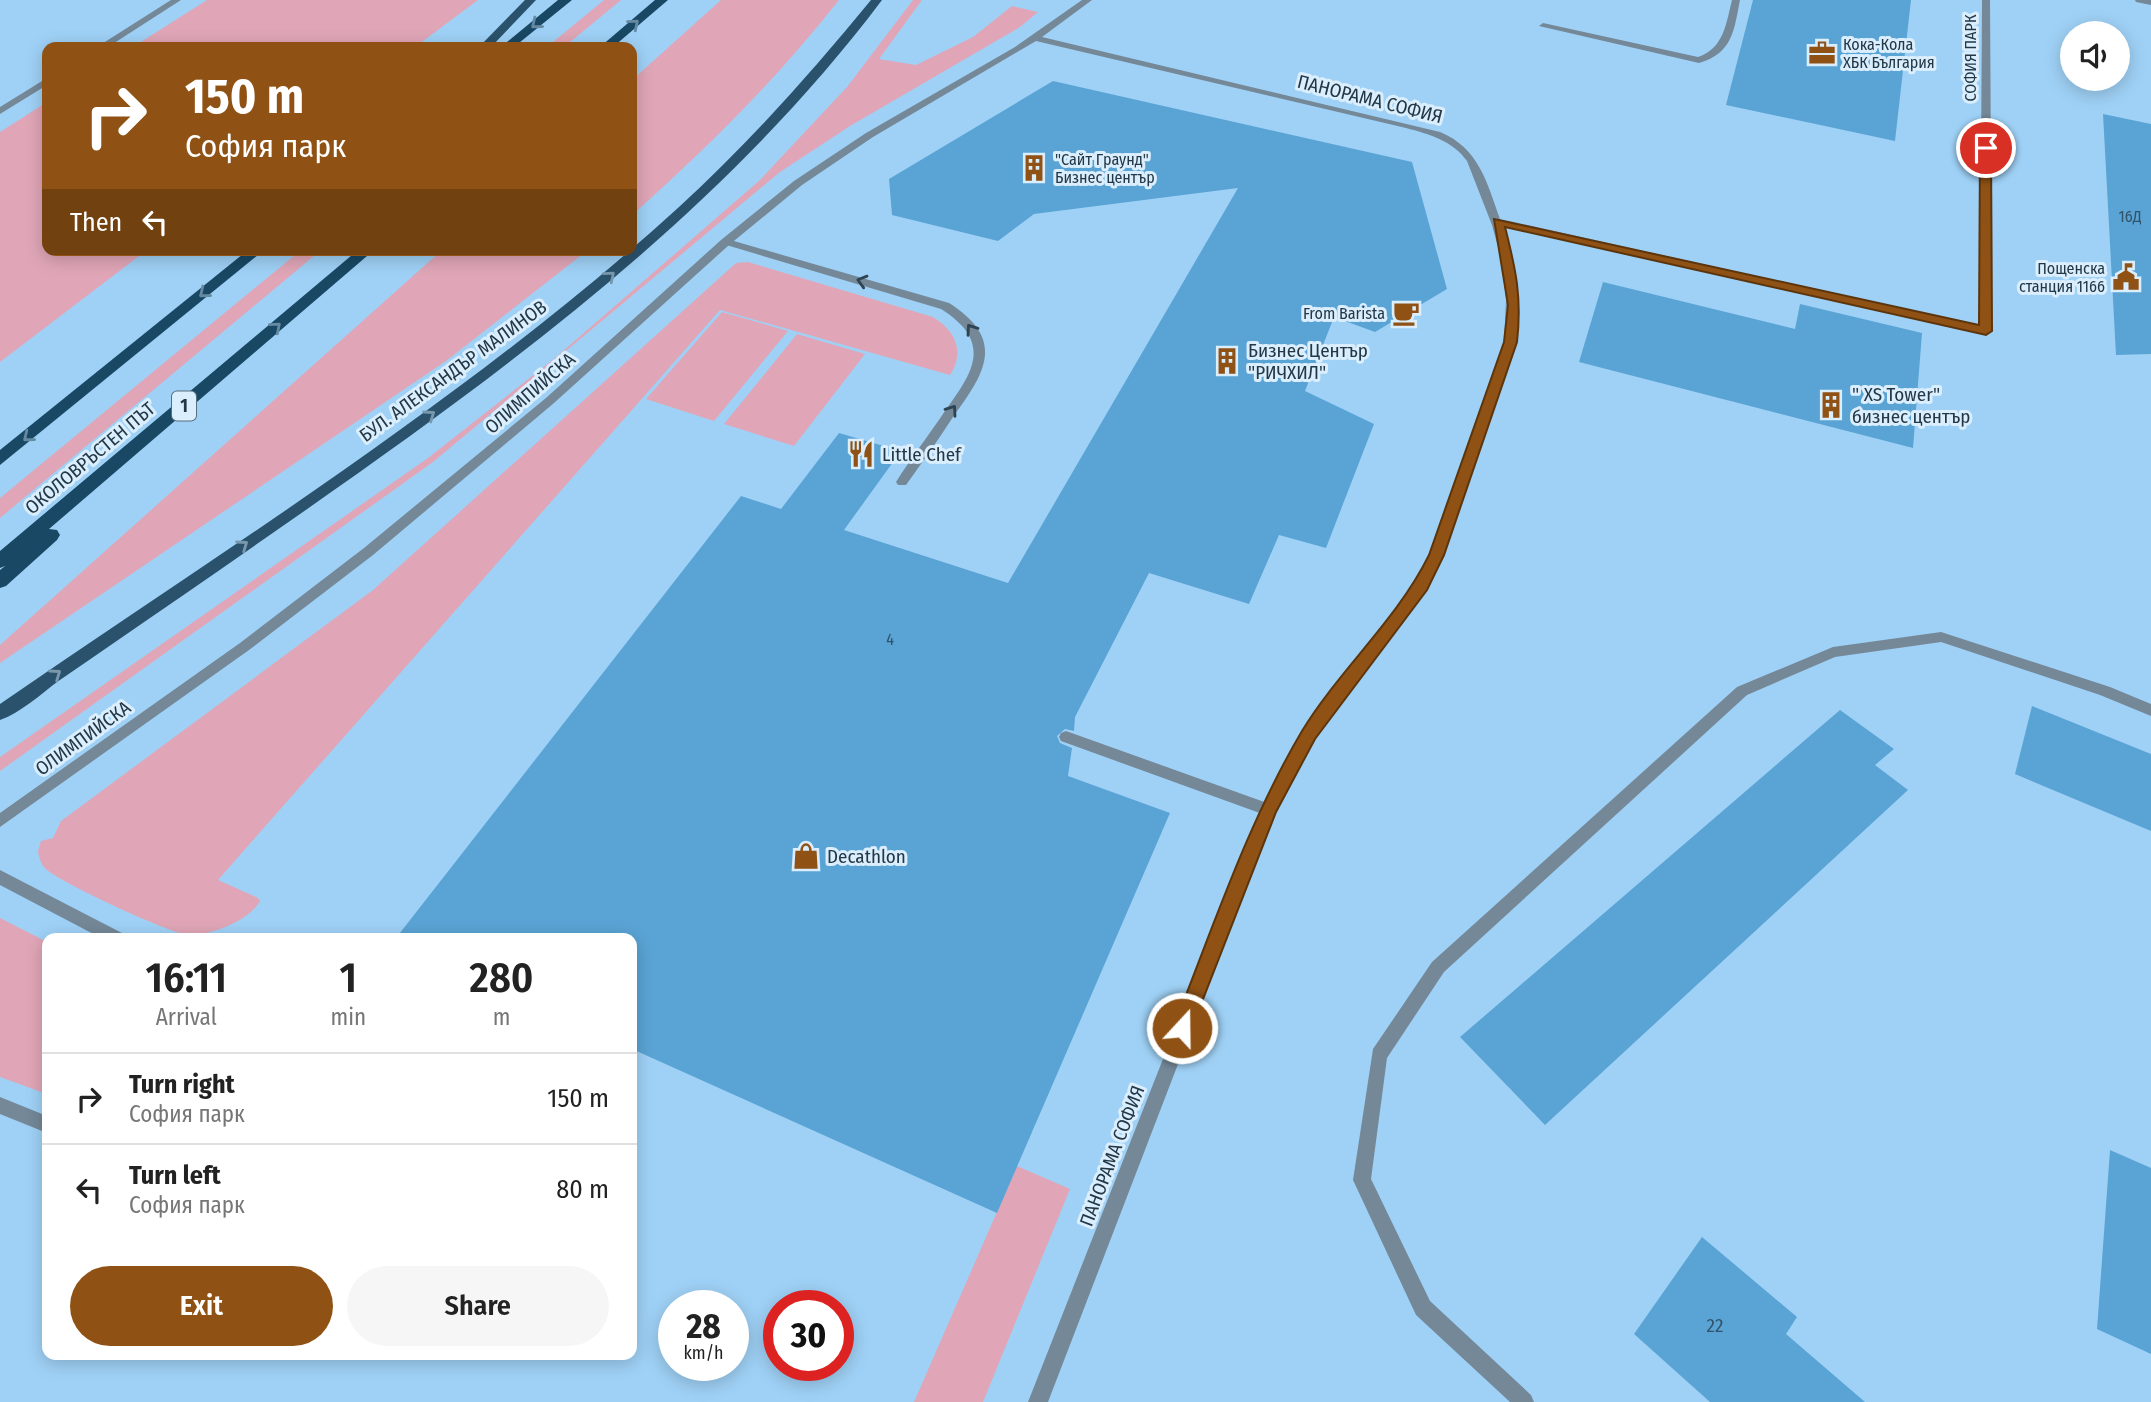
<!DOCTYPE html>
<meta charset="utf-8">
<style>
body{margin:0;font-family:"Fira Sans Condensed",sans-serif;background:#f6f6f6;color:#222;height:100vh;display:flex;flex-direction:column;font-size:26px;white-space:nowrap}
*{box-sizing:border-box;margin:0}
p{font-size:23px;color:#767676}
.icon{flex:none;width:38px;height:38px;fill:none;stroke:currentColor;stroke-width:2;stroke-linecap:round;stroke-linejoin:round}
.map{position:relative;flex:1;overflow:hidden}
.side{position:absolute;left:42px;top:933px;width:595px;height:427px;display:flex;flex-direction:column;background:#fff;border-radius:14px;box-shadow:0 4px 18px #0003}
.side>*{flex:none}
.guide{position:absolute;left:42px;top:42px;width:595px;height:214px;border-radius:14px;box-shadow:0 4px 18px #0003;background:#8f5214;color:#fff;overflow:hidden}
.buttons{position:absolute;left:2060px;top:21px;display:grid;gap:14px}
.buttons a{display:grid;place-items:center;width:70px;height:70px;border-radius:50%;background:#fff;box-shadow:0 4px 18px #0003;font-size:35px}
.speed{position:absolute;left:658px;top:1290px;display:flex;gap:14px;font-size:35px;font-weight:700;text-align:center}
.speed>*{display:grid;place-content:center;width:91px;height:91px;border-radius:50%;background:#fff;box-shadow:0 4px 18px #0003;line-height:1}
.speed small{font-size:18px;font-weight:400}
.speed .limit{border:10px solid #d22;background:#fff;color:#111}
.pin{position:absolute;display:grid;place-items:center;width:60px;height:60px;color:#fff;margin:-30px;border:4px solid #fff;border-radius:50%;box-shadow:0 2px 7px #0007}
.me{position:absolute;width:77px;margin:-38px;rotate:21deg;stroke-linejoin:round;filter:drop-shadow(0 0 5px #0008)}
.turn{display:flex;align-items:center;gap:24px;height:147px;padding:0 28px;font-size:32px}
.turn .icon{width:91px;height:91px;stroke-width:2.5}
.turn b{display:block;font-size:49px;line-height:60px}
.then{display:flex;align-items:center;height:66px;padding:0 28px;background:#0003;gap:14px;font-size:26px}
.eta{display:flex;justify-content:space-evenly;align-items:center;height:119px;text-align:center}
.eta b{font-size:42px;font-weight:600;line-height:49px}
.action{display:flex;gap:14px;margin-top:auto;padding:14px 28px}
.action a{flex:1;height:80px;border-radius:42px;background:#8f5214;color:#fff;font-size:28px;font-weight:600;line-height:80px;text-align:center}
.action a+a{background:#f6f6f6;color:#222}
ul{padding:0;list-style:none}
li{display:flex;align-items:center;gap:21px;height:91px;padding:0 28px;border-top:2px solid #e0e0e0}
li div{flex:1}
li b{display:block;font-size:26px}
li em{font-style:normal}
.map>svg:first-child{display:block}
.green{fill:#e0a6b7}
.building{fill:#5aa4d5}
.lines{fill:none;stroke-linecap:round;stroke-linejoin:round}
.service{fill:#748898;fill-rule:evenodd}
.minor{fill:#748898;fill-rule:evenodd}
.primary{fill:#2a526c;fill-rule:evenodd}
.trunk{fill:#194864;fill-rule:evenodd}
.oneway{stroke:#668aa1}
.oneway2{stroke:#7998ad}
.oneway3{stroke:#2f4452}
.route{fill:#8f5214;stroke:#5d350d;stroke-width:2}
.labels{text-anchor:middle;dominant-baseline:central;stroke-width:6;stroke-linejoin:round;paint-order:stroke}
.far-poi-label{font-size:16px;fill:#233846;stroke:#daeefd;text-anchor:start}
.far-street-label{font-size:16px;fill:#233846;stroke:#daeefd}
.number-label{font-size:16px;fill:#31536a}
.shield{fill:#daeefd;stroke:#5a6f7d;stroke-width:2}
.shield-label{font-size:18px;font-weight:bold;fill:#233846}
.street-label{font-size:19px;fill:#233846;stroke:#daeefd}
.poi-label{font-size:19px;fill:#233846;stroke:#daeefd;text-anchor:start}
.near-number-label{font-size:19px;fill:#31536a}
</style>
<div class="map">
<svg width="2151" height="1402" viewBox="0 0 2151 1402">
<rect width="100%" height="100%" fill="#9fd1f6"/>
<g class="green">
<polygon points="207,0 478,0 415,47 133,47"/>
<polygon points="604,0 621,0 564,47 547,47"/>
<path d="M721,0H839C777,79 706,149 632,215V80Z"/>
<polygon points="913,0 922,0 879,59 916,65 973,37 1012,6 1038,12 1020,27 850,126 780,172 433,462 0,771 0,757 428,458 555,358 760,180 847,87"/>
<polygon points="47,102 47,250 147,250 0,362 0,132"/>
<polygon points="301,250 321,250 0,518 0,498"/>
<polygon points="442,250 588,250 446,361 0,663 0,645"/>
<path d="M748,262L933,317C956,331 965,352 950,375L720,310L218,880L258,898L260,901C249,921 212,935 189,935C170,934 62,883 47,870C41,865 39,858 38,851L41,841L53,838L61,821L373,590L736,263Z"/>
<polygon points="722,312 788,331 714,421 646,399"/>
<polygon points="797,334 865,354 794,446 724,424"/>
<polygon points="0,918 47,942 47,1094 0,1077"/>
<polygon points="1017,1166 1070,1189 983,1402 914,1402"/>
</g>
<g class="building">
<polygon points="1753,0 1911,0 1895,141 1726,105"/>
<polygon points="1053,81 1412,162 1447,289 1375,332 1334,317 1305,391 1374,424 1326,548 1279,535 1249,604 1149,573 1075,717 1074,731 1065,729 1057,736 1060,743 1072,748 1068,776 1170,813 997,1213 632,1049 632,938 396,938 741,496 781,509 839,433 901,451 844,530 1008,583 1238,188 1034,214 998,241 892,215 889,179"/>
<polygon points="2103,114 2151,124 2151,354 2116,355"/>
<polygon points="1603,282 1795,329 1800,304 1922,333 1913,448 1579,362"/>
<polygon points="2032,706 2151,754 2151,831 2015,774"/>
<polygon points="1840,710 1894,749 1875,765 1908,790 1545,1125 1460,1037"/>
<polygon points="2110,1150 2151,1168 2151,1354 2097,1329"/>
<polygon points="1702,1237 1797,1317 1786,1334 1865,1402 1710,1402 1634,1334"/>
</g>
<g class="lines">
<g class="service">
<path d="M1732,0H1740C1734,30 1733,53 1699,63L1539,26L1543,23L1698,57C1724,48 1726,24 1732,0Z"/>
<path d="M727,239L949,303C1007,340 985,373 953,417C938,440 922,463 906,485H898L896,482C911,458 929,435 945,411C974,371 993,342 941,309L723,244V240Z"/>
<polygon points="1066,731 1273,805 1275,810 1273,815 1268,816 1061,741 1059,737 1061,733"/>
<polygon points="0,870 122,933 124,938 101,938 0,885"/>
<polygon points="0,1097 47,1116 47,1133 0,1114"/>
</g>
<g class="minor">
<polygon points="171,0 181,0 108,47 97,47"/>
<path d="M1082,0H1092L1042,37L1440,132C1479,148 1487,183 1500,219L1980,326L1982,0H1990L1992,331L1986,335L1503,226L1516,281V342L1442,555L1427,590L1314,738L1275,812L1048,1402H1028L1261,810L1304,730L1417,583L1430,555L1504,342L1506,300L1502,262L1492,225L1467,161C1453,141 1429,134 1406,128L1036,41L873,137L802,185L729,245L554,403L373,555L249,650L0,827V813L240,643L364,548L546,398L721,240L794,181L866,133L1015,47Z"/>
<polygon points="2135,0 2151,0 2151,5 2136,2"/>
<polygon points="47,78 47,85 0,114 0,107"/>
<polygon points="1941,632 2110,687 2151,704 2151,716 2100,695 1941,642 1835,657 1747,695 1444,972 1387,1058 1371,1179 1430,1301 1531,1395 1534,1402 1510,1402 1416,1315 1353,1180 1373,1049 1432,962 1737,687 1833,647"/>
</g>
<g class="primary">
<polygon points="525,0 536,0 491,47 479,47"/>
<path d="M871,0H882C697,246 435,420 185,594C142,623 100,653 57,682C40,695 20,713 0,720V704C230,546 474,394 679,207C749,143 811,73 871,0Z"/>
</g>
<g class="trunk">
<polygon points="558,0 572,0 514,47 501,47"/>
<polygon points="655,0 668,0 613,47 600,47"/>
<polygon points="248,250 264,250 0,465 0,450"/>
<polygon points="358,250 374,250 49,529 57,530 60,535 57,540 6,586 0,588 0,570 5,566 0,568 0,551"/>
</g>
</g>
<defs><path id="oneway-chevron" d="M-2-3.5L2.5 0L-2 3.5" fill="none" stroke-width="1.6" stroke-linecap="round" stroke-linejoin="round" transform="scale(1.75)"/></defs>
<g class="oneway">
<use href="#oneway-chevron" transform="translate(536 24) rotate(141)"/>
<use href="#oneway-chevron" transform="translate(634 24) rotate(-40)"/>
<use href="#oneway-chevron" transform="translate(204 293) rotate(141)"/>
<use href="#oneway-chevron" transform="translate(276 327) rotate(-40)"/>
<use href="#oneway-chevron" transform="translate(28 437) rotate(141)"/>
</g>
<g class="oneway2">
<use href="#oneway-chevron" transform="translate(610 276) rotate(-40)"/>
<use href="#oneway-chevron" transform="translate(430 415) rotate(-35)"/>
<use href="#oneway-chevron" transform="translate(243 545) rotate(-35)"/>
<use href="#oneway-chevron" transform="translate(56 674) rotate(-35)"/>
</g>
<g class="oneway3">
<use href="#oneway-chevron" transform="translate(862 281) rotate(-164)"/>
<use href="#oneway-chevron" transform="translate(971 329) rotate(-125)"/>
<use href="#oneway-chevron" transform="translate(952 410) rotate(-55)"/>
</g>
<path class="route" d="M1986,145L1991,148L1992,331L1986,335L1505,227C1516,270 1522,298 1517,342L1444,555L1427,590L1315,739L1276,812L1189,1035L1182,1037L1176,1035L1173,1028C1213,928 1247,824 1302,731C1340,669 1397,620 1429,555L1504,342L1508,305L1494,219L1979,325L1980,148Z"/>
<defs>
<symbol id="office-bare" viewBox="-9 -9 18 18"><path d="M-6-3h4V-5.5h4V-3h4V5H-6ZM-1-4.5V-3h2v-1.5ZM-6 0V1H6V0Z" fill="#8f5214" stroke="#daeefd" stroke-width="2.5" paint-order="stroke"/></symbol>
<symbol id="building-bare" viewBox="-9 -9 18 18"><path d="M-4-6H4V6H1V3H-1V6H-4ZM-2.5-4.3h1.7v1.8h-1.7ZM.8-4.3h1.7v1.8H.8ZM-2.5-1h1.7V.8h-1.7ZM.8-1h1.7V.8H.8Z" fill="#8f5214" stroke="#daeefd" stroke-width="2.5" paint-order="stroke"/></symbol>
<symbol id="civic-bare" viewBox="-9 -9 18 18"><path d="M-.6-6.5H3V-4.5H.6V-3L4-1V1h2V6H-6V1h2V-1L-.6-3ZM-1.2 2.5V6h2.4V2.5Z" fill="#8f5214" stroke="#daeefd" stroke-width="2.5" paint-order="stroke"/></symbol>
<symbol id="cafe-bare" viewBox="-9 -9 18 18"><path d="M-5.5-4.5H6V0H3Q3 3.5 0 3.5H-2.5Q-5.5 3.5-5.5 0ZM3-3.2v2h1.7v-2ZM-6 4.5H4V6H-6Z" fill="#8f5214" stroke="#daeefd" stroke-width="2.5" paint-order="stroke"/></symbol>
<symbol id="restaurant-bare" viewBox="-9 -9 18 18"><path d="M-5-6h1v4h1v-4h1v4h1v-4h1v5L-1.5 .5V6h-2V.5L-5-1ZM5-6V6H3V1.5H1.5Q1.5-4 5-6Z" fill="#8f5214" stroke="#daeefd" stroke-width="2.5" paint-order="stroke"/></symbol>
<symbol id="shop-bare" viewBox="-9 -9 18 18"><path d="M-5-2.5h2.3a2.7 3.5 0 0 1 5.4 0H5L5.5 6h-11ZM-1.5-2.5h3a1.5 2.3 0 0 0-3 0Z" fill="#8f5214" stroke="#daeefd" stroke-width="2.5" paint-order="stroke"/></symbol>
</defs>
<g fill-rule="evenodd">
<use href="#office-bare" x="1803" y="34" width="38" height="38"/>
<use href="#building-bare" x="1015" y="149" width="38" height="38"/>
<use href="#civic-bare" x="2107" y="258" width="38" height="38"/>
<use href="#cafe-bare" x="1387" y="294" width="38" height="38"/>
<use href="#building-bare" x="1208" y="342" width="38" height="38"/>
<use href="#building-bare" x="1812" y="386" width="38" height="38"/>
<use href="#restaurant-bare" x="842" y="435" width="38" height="38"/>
<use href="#shop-bare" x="787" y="837" width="38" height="38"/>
</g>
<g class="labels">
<g class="far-poi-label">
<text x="1843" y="44">Кока-Кола<tspan x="1843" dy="18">ХБК България</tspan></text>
<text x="1055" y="159">"Сайт Граунд"<tspan x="1055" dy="18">Бизнес център</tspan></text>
<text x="2105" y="268" text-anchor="end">Пощенска<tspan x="2105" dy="18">станция 1166</tspan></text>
<text x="1385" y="313" text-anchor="end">From Barista</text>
</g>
<g class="far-street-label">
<text transform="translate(1970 58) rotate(-90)">СОФИЯ ПАРК</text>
</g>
<g class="number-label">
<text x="2130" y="216">16Д</text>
<text x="890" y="639">4</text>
</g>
<rect class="shield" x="172" y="391.5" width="24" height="29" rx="5"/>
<g class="shield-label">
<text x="184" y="406">1</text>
</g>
<g class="street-label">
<text transform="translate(1370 99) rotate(14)">ПАНОРАМА СОФИЯ</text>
<text transform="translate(453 371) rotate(-36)">БУЛ. АЛЕКСАНДЪР МАЛИНОВ</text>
<text transform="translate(530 393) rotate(-41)">ОЛИМПИЙСКА</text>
<text transform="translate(90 458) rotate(-40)">ОКОЛОВРЪСТЕН ПЪТ</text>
<text transform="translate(83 738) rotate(-36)">ОЛИМПИЙСКА</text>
<text transform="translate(1112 1156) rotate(-69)">ПАНОРАМА СОФИЯ</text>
</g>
<g class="poi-label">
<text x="1248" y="350">Бизнес Център<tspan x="1248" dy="22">"РИЧХИЛ"</tspan></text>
<text x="1852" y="394">" XS Tower"<tspan x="1852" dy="22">бизнес център</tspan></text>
<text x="882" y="454">Little Chef</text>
<text x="827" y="856">Decathlon</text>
</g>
<g class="near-number-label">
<text x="1715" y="1325">22</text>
</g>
</g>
</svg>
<div class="buttons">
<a><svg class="icon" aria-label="sound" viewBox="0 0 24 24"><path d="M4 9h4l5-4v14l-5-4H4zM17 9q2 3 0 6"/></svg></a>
</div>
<div class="speed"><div>28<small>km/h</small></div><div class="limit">30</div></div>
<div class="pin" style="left:1986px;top:148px;background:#d93025"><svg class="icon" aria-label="arrive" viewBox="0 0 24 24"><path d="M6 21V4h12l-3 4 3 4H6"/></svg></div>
<svg class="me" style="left:1182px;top:1028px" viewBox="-20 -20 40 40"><circle r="17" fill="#8f5214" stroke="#fff" stroke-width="3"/><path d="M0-11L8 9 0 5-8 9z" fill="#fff"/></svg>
<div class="guide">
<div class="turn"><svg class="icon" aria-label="right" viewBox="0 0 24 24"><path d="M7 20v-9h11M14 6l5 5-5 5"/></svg><div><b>150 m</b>София парк</div></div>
<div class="then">Then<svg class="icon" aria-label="left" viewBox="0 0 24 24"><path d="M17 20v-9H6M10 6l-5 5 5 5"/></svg></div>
</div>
<section class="side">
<div class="eta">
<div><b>16:11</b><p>Arrival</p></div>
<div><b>1</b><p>min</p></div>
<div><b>280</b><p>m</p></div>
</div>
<ul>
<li><svg class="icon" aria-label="right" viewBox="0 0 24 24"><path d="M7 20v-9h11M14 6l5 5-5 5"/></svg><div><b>Turn right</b><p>София парк</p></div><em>150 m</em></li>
<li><svg class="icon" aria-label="left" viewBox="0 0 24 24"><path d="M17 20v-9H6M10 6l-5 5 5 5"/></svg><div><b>Turn left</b><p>София парк</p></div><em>80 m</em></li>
</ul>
<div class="action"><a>Exit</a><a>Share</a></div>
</section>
</div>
